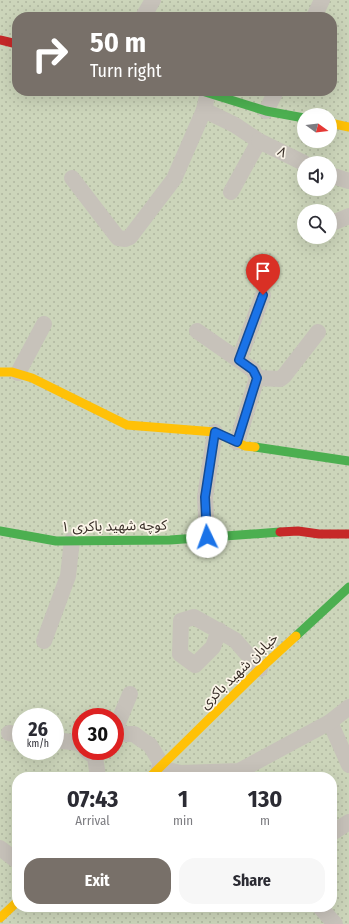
<!DOCTYPE html>
<meta charset="utf-8">
<style>
body{margin:0;font-family:"Fira Sans Condensed","Noto Sans Arabic",sans-serif;background:#f7f7f7;color:#2b2b33;height:100vh;display:flex;flex-direction:column;font-size:15px;white-space:nowrap}
*{box-sizing:border-box;margin:0}
p{font-size:13px;color:#7c7c81}
.icon{flex:none;width:22px;height:22px;fill:none;stroke:currentColor;stroke-width:2;stroke-linecap:round;stroke-linejoin:round}
.map{position:relative;flex:1;overflow:hidden}
.panel{position:absolute;left:12px;top:772px;width:325px;height:140px;display:flex;flex-direction:column;background:#fff;border-radius:16px;box-shadow:0 4px 16px #0002}
.panel>*{flex:none}
.guide{position:absolute;left:12px;top:12px;width:325px;height:84px;border-radius:16px;box-shadow:0 4px 16px #0002;background:#787069;color:#fff;overflow:hidden}
.needle{width:26px;rotate:105deg}
.tools{position:absolute;left:297px;top:108px;display:grid;gap:8px}
.tools a{display:grid;place-items:center;width:40px;height:40px;border-radius:50%;background:#fff;box-shadow:0 4px 16px #0002;font-size:20px}
.speed{position:absolute;left:12px;top:708px;display:flex;gap:8px;font-size:20px;font-weight:700;text-align:center}
.speed>*{display:grid;place-content:center;width:52px;height:52px;border-radius:50%;background:#fff;box-shadow:0 4px 16px #0002;line-height:1}
.speed small{font-size:10px;font-weight:400}
.speed .limit{border:6px solid #d22;background:#fff;color:#111}
.pin{position:absolute;display:grid;place-items:center;width:34px;height:34px;color:#fff;margin:-41px -17px;border-radius:50% 50% 50% 0;rotate:-45deg;box-shadow:0 0 4px #0007}
.pin .icon{rotate:45deg}
.me{position:absolute;width:44px;margin:-22px;rotate:357deg;stroke-linejoin:round;filter:drop-shadow(0 0 3px #0008)}
.turn{display:flex;align-items:center;gap:14px;height:84px;padding:0 12px;font-size:18px}
.turn .icon{width:52px;height:52px;stroke-width:2.5}
.turn b{display:block;font-size:28px;line-height:34px}
.eta{display:flex;justify-content:space-evenly;align-items:center;height:68px;text-align:center}
.eta b{font-size:24px;font-weight:700;line-height:28px}
.cta{display:flex;gap:8px;margin-top:auto;padding:8px 12px}
.cta a{flex:1;height:46px;border-radius:16px;background:#787069;color:#fff;font-size:16px;font-weight:700;line-height:46px;text-align:center}
.cta a+a{background:#f7f7f7;color:#2b2b33}
.map>svg:first-child{display:block}
.park{fill:url(#park-dots);fill-rule:evenodd}
.lines{fill:none;stroke-linecap:round;stroke-linejoin:round}
.street{stroke:#c7c2ba;stroke-width:16}
.fast{stroke:#4caf50;stroke-width:9}
.slow{stroke:#ffc107;stroke-width:9}
.jam{stroke:#c62828;stroke-width:9}
.route-casing{stroke:#114b97;stroke-width:10}
.route{stroke:#1a73e8;stroke-width:7}
.labels{text-anchor:middle;dominant-baseline:central;stroke-width:3.5;stroke-linejoin:round;paint-order:stroke}
.street-label{font-size:14px;fill:#392f28;stroke:#fbf5e9}
</style>
<div class="map">
<svg width="349" height="924" viewBox="0 0 349 924">
<defs>
<pattern id="park-dots" width="8" height="8" patternUnits="userSpaceOnUse"><rect width="8" height="8" fill="#ccd5ba"/><path d="M2 2h.1M6 6h.1" fill="none" stroke="#b0b7a0" stroke-width="1.8" stroke-linecap="round"/></pattern>
</defs>
<rect width="100%" height="100%" fill="#eeeae1"/>
<path class="park" d="M0,0H349V924H0ZM17,17H332V91H17ZM304,115H330V141H304ZM304,163H330V189H304ZM304,211H330V237H304ZM21,717H55V751H21ZM81,717H115V751H81ZM17,777H332V907H17Z"/>
<g class="lines">
<g class="street">
<polyline points="143,17 153,0"/>
<polyline points="314,17 322,0"/>
<polyline points="204,110 235,125 259,141 231,192"/>
<polyline points="266,111 276,91"/>
<polyline points="259,141 304,163"/>
<polyline points="330,175 349,181"/>
<polyline points="72,178 118,238 125,239 130,237 174,179 204,110 208,92"/>
<polyline points="330,224 349,216"/>
<polyline points="197,331 253,370 257,378 237,442"/>
<polyline points="239,360 263,295"/>
<polyline points="18,373 44,324"/>
<polyline points="257,378 280,379 284,376 318,332"/>
<polyline points="207,537 205,497 215,432"/>
<polyline points="219,630 213,647 195,665 180,654 181,621 194,617 235,640 260,669"/>
<polyline points="44,641 68,576 72,540"/>
<polyline points="330,722 349,765"/>
<polyline points="115,730 130,694"/>
<polyline points="9,733 21,735"/>
<polyline points="115,734 134,734 142,740 150,745 162,765"/>
<polyline points="55,740 79,743 81,745"/>
<polyline points="87,751 95,757 98,777"/>
<polyline points="159,768 181,773 239,771 330,722 349,707"/>
<polyline points="332,833 349,822"/>
<polyline points="0,848 17,861"/>
<polyline points="320,907 335,924"/>
</g>
<g class="fast">
<polyline points="202,91 266,111 304,118"/>
<polyline points="255,447 349,461"/>
<polyline points="0,531 56,541 170,540 280,532"/>
<polyline points="296,636 349,587"/>
</g>
<g class="slow">
<polyline points="330,123 349,127"/>
<polyline points="0,372 12,372 32,378 127,425 215,432 245,446 255,447"/>
<polyline points="150,777 260,669 296,636"/>
<polyline points="0,918 17,902"/>
</g>
<g class="jam">
<polyline points="0,40 17,44"/>
<polyline points="280,532 298,531 319,534 349,534"/>
</g>
</g>
<g class="lines">
<defs>
<polyline id="route" points="207,537 205,497 215,432 237,442 257,378 253,370 239,360 263,295"/>
</defs>
<use href="#route" class="route-casing"/>
<use href="#route" class="route"/>
</g>
<g class="labels">
<g class="street-label">
<text transform="translate(282 152) rotate(26)">۸</text>
<text transform="translate(114 526) rotate(-1)">کوچه شهید باکری ۱</text>
<text transform="translate(239 671) rotate(-44)">خیابان شهید باکری</text>
</g>
</g>
</svg>
<div class="tools">
<a><svg class="needle" viewBox="-14 -14 28 28"><path d="M0-13l5 13h-10z" fill="#e53935"/><path d="M0 13l5-13h-10z" fill="#7c7c81"/></svg></a>
<a><svg class="icon" aria-label="sound" viewBox="0 0 24 24"><path d="M4 9h4l5-4v14l-5-4H4zM17 9q2 3 0 6"/></svg></a>
<a><svg class="icon" aria-label="search" viewBox="0 0 24 24"><circle cx="10" cy="10" r="6"/><path d="M15 15l6 6"/></svg></a>
</div>
<div class="speed"><div>26<small>km/h</small></div><div class="limit">30</div></div>
<div class="pin" style="left:263px;top:295px;background:#d93025"><svg class="icon" aria-label="arrive" viewBox="0 0 24 24"><path d="M6 21V4h12l-3 4 3 4H6"/></svg></div>
<svg class="me" style="left:207px;top:537px" viewBox="-20 -20 40 40"><circle r="19" fill="#fff"/><path d="M0-13L10 11 0 6-10 11z" fill="#1a73e8"/></svg>
<div class="guide">
<div class="turn"><svg class="icon" aria-label="right" viewBox="0 0 24 24"><path d="M7 20v-9h11M14 6l5 5-5 5"/></svg><div><b>50 m</b>Turn right</div></div>
</div>
<section class="panel">
<div class="eta">
<div><b>07:43</b><p>Arrival</p></div>
<div><b>1</b><p>min</p></div>
<div><b>130</b><p>m</p></div>
</div>
<div class="cta"><a>Exit</a><a>Share</a></div>
</section>
</div>
